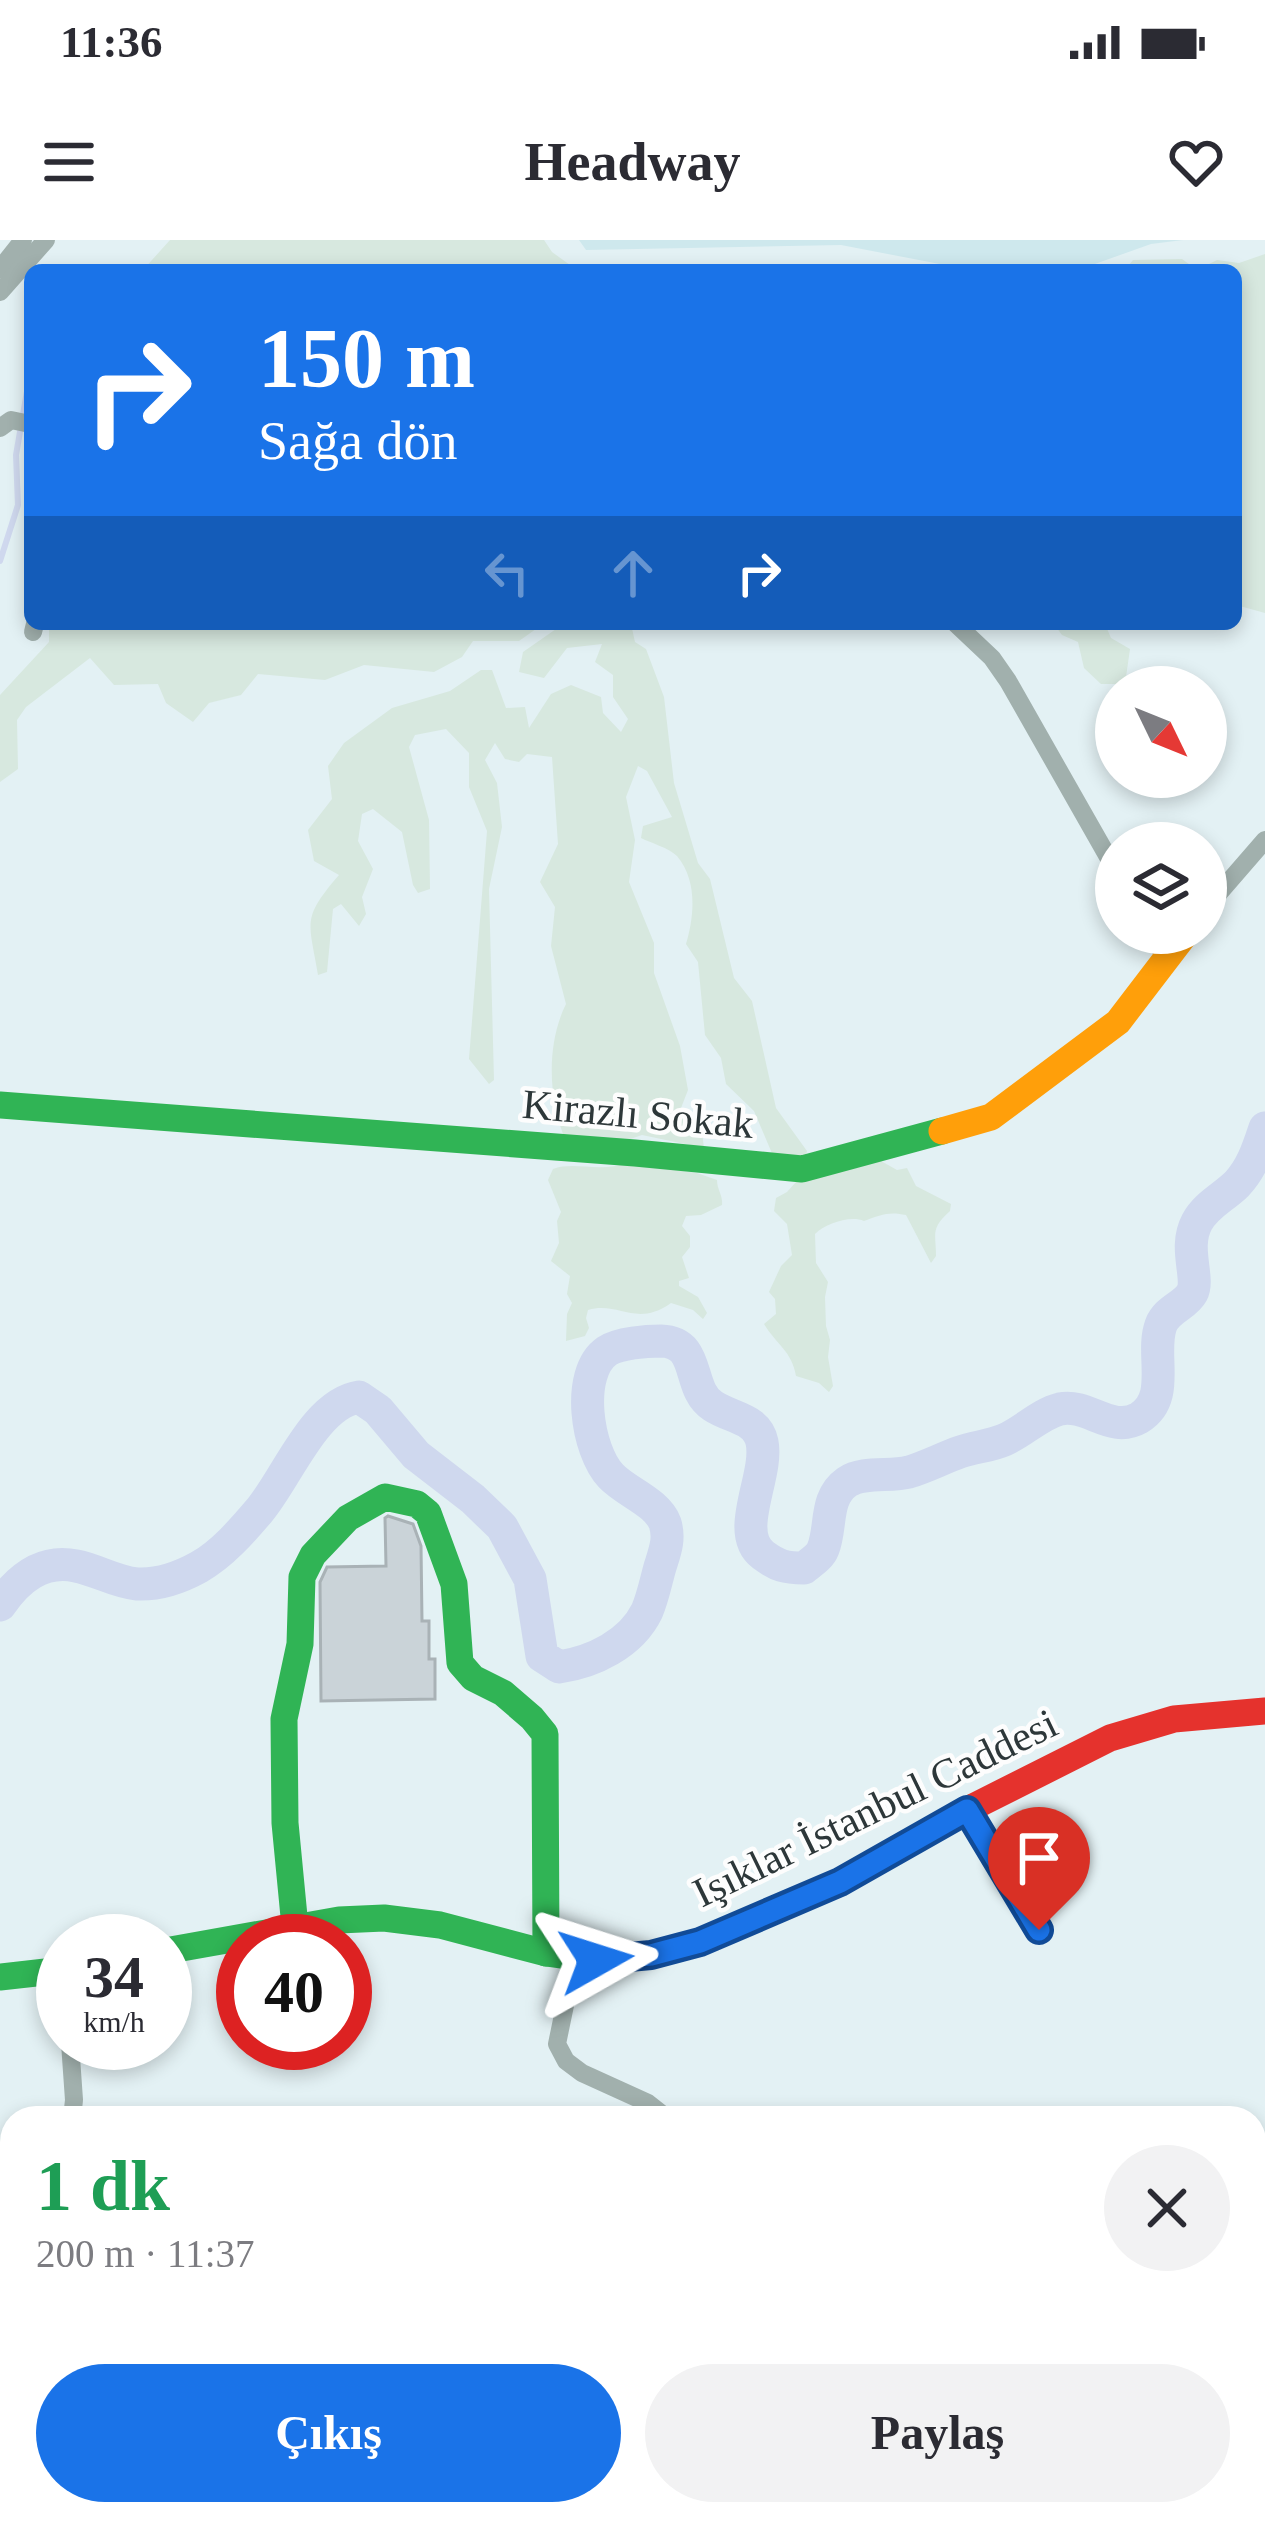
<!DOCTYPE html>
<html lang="tr">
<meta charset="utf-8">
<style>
body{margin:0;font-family:"Times New Roman",serif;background:#f2f2f3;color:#2b2b33;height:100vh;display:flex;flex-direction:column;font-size:45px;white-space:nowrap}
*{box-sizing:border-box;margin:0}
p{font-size:39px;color:#7c7c81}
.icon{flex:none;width:66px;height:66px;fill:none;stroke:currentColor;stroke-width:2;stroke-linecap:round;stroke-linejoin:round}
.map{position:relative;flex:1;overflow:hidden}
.side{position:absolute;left:0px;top:1866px;width:1266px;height:420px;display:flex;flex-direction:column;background:#fff;border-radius:36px 36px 0 0;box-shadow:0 6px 18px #0003}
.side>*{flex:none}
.hud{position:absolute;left:24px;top:24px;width:1218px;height:366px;border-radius:18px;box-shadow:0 6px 18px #0003;background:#1a73e8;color:#fff;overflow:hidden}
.needle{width:78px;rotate:133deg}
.tools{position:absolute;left:1095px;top:426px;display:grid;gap:24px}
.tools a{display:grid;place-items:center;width:132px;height:132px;border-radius:50%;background:#fff;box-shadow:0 6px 18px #0003;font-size:60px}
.speed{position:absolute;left:36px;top:1674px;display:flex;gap:24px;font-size:60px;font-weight:700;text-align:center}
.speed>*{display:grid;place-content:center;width:156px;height:156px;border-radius:50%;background:#fff;box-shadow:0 6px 18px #0003;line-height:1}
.speed small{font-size:30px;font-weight:400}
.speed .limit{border:18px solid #d22;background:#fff;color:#111}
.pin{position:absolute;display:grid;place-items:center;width:102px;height:102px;color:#fff;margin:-123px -51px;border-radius:50% 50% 50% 0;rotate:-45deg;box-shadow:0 0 12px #0007}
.pin .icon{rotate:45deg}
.me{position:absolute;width:132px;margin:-66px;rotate:84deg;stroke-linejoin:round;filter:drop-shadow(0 0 9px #0008)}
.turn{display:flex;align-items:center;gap:42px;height:252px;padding:0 36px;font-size:54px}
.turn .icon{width:156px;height:156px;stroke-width:2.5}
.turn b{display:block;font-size:84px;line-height:102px}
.lanes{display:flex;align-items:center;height:114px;padding:0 36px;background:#0003;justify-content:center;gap:60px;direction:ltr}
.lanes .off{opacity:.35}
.round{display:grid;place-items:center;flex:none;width:126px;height:126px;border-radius:63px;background:#f2f2f3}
.summary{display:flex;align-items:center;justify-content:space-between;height:204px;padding:0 36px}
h1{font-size:72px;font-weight:800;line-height:90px;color:#1e9e55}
.action{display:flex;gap:24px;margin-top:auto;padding:24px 36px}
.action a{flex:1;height:138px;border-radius:72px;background:#1a73e8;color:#fff;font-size:48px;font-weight:800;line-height:138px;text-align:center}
.action a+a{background:#f2f2f3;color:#2b2b33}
.status{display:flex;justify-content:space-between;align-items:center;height:84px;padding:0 60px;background:#fff;direction:ltr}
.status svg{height:33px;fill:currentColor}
header{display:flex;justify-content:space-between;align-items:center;height:156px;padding:0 36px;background:#fff;font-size:54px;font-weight:800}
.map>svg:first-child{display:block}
.built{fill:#cee8ed}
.green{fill:#d7e8df}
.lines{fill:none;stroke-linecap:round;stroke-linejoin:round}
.stream{stroke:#cfd8ee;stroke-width:6}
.river{stroke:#cfd8ee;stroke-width:33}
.building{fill:#cad3d8;stroke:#a9b2b6;stroke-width:3}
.street-tunnel{stroke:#bfcccf;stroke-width:18;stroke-dasharray:18 9;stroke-linecap:butt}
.lane{stroke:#a1b0ad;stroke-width:9}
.street{stroke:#a1b0ad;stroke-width:18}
.fast{stroke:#30b455;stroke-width:27}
.slow{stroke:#ff9f0a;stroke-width:27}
.jam{stroke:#e5322d;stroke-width:27}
.route-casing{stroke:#114b97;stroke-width:30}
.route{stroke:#1a73e8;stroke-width:21}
.labels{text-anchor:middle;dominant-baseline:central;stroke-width:9;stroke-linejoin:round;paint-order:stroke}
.street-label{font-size:42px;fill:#2d3739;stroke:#fdfdfd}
</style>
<div class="status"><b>11:36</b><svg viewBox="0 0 49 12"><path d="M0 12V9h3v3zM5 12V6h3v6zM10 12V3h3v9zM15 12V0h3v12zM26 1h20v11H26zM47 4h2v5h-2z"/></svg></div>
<header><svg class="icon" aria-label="menu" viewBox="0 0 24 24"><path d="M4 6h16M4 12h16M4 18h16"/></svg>Headway<svg class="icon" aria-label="heart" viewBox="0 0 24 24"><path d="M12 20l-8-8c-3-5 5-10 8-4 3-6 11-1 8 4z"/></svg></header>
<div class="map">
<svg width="1265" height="2286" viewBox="0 0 1265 2286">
<rect width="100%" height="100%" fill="#e3f1f4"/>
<polygon class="built" points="579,0 1183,0 1151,4 1078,30 971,30 841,5 586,10"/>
<g class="green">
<polygon points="170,0 544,0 552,12 577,30 143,30"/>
<polygon points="1265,14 1265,373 1236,365 1236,30 1125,30 1133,20 1182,19 1197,30 1217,20 1239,23"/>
<polygon points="49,384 543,384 519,401 473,401 462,417 434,432 364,425 325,440 258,434 241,455 209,463 193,482 166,463 158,444 114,445 90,418 26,467 17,480 18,529 0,542 0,455 49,402"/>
<path d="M555,384L601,386L631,384L635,402L646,409L664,457L674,543L698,623L710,639L734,738L752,761L776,868L807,911L804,923L774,918L754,871L726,844L721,818L705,795L698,722L686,704C694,677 698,641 677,616C669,608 651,603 641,598L643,586L672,577L647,531L638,526L626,557L635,600L629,642L654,703V733L680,806L688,850L681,868L685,879L701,884L704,908L642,895L619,903L566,901C548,861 546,804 566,764L551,706L555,667L540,642L558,604L552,517L527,514L519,522L505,519L495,503L485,520L497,543L502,587L489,649L494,840L489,844L469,819L487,591L469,547V513L446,489L415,495L409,507L429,580L430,649L418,653L413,645L402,592L373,569L362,574L358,601L373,629L362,657L366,674L359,686L341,664L333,669L327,732L318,735C309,681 301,679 339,635L314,621L308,590L332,559L328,526L344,503L392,468L450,451L481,430H492L506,468L525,467L529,488L551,454L571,445L601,457L603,473L621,492L628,479L613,457V435L595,422L602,404L567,408L544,438L519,432L523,412L556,389Z"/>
<polygon points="1054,384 1105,384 1111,398 1130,409 1125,444 1101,444 1084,428 1078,402 1062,395"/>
<path d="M881,921L897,930L907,928L916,946L951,964L950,971C930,989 936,993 936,1016L931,1023L906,975C889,971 880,975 864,981C850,975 825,984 815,994L816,1023L828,1042L825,1057L826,1086L830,1100L828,1117L833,1146L829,1152L819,1143L796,1136C792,1111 776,1104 764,1084L776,1074L775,1059L769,1052L781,1026L792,1015L787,984L774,971L776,958L787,952L796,942Z"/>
<path d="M627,923L697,933L717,940C717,950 723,955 722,965L701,975L686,976L682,986L690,996V1007L682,1017L689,1038L679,1041V1046L698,1057L707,1073L703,1079L693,1070L671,1063C636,1088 619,1061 588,1070L586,1078L589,1088L585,1096L566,1101L567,1074L572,1063L567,1054L570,1036L551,1021L559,1003L557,981L561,972L548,940L553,929C574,921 600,933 627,923Z"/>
</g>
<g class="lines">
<polyline class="stream" points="0,321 18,265 16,215 30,134"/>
<path class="river" d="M0,1365C18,1339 42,1319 76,1326C97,1330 115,1342 137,1344C158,1345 181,1337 199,1327C222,1314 242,1291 259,1271C287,1238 314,1164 359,1157L378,1170L416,1215L473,1259L502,1287L530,1339L542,1416L559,1427C593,1422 631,1404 647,1371C653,1357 656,1341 660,1327C665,1311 670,1299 665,1283C657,1262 626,1252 611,1236C587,1211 575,1133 607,1111C619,1103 647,1101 661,1101C702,1102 686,1149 713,1166C731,1178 757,1178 762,1202C769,1236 733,1292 763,1315C778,1326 785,1328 804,1328C810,1323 820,1317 823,1309C832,1287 824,1258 847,1242C863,1231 890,1237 909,1232C926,1227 943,1218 960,1212C974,1207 990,1206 1004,1200C1023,1192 1040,1174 1060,1169C1088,1163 1111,1194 1139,1178C1172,1158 1150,1114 1161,1085C1167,1069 1185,1066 1192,1053C1200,1038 1183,1008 1197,982C1206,965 1224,957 1237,944C1252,928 1258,909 1265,888"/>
</g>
<polygon class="building" points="388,1276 413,1284 421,1306 422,1381 429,1381 429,1419 435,1419 435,1459 321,1461 320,1342 327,1327 386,1326 385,1278"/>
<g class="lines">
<polyline class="street-tunnel" points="988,2274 995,2286"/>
<polyline class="lane" points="971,1576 1039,1690"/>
<g class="street">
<polyline points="0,29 23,0"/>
<polyline points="0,52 46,0"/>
<polyline points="0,188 11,180 30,184"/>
<polyline points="956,384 992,418 1008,441 1116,631"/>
<polyline points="33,392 35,384"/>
<polyline points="1206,668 1265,600"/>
<polyline points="1151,693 1166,719"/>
<polyline points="575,1717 557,1804 566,1821 582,1833 648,1863 667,1878"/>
<polyline points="70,1803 74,1860 72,1878"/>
<polyline points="1254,2008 1265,2002"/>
<polyline points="52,2274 54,2286"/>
<polyline points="143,2286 143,2274"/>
<polyline points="726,2286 749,2274"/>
</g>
<g class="fast">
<polyline points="0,865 635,913 802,929 942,891"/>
<polyline points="295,1687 285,1583 284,1479 300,1404 302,1337 313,1315 348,1278 385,1257 417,1264 428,1273 454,1344 460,1423 473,1438 503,1453 532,1478 545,1494 546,1713"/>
<polyline points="165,1711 339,1680 384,1678 440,1685 546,1713 596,1720 651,1715 700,1702 840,1642 973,1567"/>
<polyline points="0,1737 63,1730"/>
<polyline points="1254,2159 1265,2153"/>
<polyline points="1254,2212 1265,2206"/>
<polyline points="1017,2286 1040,2274"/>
<polyline points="1115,2286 1137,2274"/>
</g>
<polyline class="slow" points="942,891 991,877 1118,782 1186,693"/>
<g class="jam">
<polyline points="973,1567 1110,1498 1174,1479 1265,1471"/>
<polyline points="1254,2137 1265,2131"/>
</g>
</g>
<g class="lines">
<defs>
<polyline id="route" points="596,1720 651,1715 700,1702 840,1642 967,1570 1039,1690"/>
</defs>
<use href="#route" class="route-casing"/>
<use href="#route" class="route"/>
</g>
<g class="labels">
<g class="street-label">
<text transform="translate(638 874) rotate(5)">Kirazlı Sokak</text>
<text transform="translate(875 1568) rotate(-26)">Işıklar İstanbul Caddesi</text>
</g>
</g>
</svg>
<div class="tools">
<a><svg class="needle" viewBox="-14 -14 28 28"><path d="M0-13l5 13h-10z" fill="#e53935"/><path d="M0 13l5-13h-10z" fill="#7c7c81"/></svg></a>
<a><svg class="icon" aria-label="layers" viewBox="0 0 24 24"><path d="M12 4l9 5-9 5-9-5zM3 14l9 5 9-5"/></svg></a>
</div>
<div class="speed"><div>34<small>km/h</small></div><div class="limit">40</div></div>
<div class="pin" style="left:1039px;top:1690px;background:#d93025"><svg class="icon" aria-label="arrive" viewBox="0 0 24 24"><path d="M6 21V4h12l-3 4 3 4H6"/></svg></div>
<svg class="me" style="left:596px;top:1720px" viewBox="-20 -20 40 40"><path d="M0-17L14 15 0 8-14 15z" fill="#1a73e8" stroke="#fff" stroke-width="4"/></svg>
<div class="hud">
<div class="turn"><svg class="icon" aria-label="right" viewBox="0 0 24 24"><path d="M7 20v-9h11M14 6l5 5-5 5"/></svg><div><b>150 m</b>Sağa dön</div></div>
<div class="lanes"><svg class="icon off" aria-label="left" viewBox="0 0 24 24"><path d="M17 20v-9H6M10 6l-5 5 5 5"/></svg><svg class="icon off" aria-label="ahead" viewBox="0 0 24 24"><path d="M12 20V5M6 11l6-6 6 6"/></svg><svg class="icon" aria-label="right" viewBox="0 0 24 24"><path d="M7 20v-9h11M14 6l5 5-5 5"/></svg></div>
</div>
<section class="side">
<div class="summary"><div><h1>1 dk</h1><p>200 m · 11:37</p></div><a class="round"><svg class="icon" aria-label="close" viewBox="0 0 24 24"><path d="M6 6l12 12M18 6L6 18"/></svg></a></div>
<div class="action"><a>Çıkış</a><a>Paylaş</a></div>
</section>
</div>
